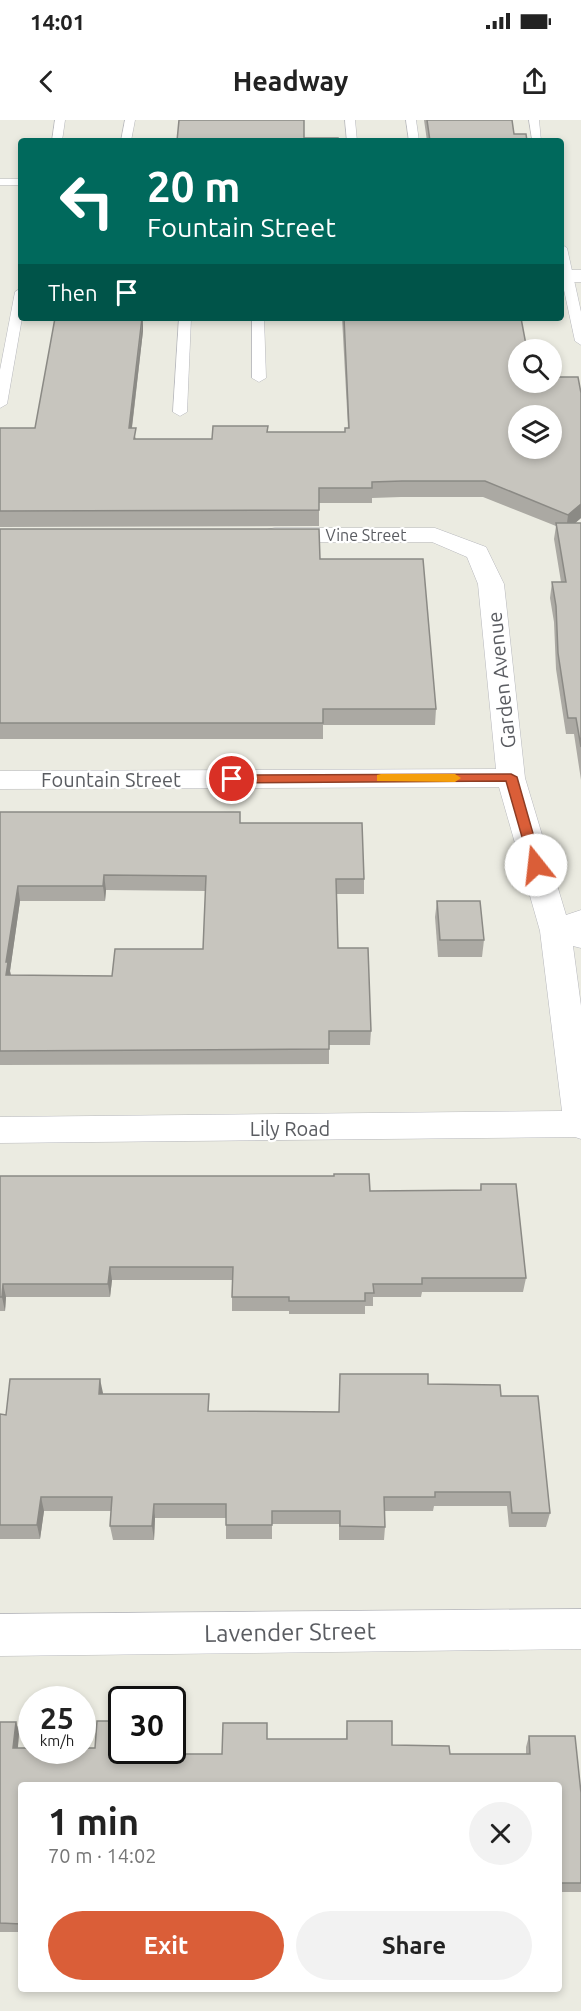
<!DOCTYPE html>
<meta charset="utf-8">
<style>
body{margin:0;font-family:Ubuntu,sans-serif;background:#f2f2f2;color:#222;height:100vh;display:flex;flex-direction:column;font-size:22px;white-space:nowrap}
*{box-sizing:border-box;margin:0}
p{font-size:20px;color:#767676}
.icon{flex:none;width:33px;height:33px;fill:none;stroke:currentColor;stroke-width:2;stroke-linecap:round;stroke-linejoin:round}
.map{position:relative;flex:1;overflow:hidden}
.panel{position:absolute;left:18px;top:1662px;width:544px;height:210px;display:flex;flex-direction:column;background:#fff;border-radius:6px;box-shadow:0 3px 9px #0003}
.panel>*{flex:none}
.hud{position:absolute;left:18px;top:18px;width:546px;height:183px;border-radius:6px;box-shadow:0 3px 9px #0003;background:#00695c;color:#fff;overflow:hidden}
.controls{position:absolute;left:508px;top:219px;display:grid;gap:12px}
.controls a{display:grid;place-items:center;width:54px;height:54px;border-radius:50%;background:#fff;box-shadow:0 3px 9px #0003;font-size:30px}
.speed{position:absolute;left:18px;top:1566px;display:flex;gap:12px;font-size:30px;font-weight:700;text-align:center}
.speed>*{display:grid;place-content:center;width:78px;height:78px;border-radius:50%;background:#fff;box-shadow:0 3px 9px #0003;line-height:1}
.speed small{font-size:15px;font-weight:400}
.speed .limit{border:3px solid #111;border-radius:9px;background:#fff;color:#111}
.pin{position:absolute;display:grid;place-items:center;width:51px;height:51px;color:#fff;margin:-26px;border:3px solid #fff;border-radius:50%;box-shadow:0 2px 6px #0007}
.me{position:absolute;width:66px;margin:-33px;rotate:344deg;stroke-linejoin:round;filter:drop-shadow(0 0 4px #0008)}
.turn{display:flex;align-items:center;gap:21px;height:126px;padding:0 30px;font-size:27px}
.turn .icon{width:78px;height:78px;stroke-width:2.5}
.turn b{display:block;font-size:42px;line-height:51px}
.then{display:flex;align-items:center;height:57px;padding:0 30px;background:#0003;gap:12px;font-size:22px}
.round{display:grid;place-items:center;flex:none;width:63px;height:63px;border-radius:32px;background:#f2f2f2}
.headline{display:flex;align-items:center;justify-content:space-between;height:102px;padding:0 30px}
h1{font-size:36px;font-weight:700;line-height:45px}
.button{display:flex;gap:12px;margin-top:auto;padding:12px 30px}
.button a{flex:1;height:69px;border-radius:36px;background:#da5e38;color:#fff;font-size:24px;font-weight:700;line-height:69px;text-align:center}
.button a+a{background:#f2f2f2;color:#222}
.status{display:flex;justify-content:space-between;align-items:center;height:42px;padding:0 30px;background:#fff;direction:ltr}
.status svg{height:16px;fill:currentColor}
header{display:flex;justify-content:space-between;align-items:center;height:78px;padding:0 30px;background:#fff;font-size:27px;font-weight:700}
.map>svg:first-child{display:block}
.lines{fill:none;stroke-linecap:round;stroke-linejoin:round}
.lane-casing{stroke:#b7b8bd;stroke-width:1}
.street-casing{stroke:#b7b8bd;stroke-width:1}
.lane{fill:#fff;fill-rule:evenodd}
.street{fill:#fff;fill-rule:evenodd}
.wall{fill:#aba9a3;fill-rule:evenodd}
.shaded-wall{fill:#8b8a85}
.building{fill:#c7c5be;stroke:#8b8a85;stroke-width:1.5;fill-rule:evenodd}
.route{fill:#da5e38;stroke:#8e3d24;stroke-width:1.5}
.slow{fill:#f59e0b}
.labels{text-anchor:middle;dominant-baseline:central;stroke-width:4.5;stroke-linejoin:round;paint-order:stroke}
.far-street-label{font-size:16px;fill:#5a5c61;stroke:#fff}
.street-label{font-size:20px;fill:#5a5c61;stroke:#fff}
.near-street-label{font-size:24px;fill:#5a5c61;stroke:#fff}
</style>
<div class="status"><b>14:01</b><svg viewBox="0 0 49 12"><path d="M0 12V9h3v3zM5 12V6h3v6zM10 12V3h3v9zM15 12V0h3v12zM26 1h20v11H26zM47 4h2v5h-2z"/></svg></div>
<header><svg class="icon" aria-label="back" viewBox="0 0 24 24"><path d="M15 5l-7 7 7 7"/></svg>Headway<svg class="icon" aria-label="share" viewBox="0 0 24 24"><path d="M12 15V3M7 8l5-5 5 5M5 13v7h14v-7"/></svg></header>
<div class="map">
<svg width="581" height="1891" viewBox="0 0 581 1891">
<rect width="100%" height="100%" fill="#ebebe1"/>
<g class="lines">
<defs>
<g id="lane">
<polygon points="55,0 65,0 62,21 52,21"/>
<polygon points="125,0 135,0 131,21 121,21"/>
<polygon points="345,0 355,0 357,21 347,21"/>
<polygon points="406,0 416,0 419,21 409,21"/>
<polygon points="529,0 539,0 541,21 532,19"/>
<rect x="0" y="59" width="21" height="6"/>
<polygon points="561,124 567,128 581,192 581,225 575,221 561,156"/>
<polygon points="21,168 22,198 7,284 0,288 0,250 15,172"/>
<polygon points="179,198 191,198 187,292 180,296 173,292"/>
<polygon points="252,198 264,198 266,258 259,262 252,258"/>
</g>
<g id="street">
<rect x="561" y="150" width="20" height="12"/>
<polygon points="275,408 435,408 486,427 504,464 525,658 566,795 581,790 581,828 573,826 581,886 581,1019 575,1017 0,1023 0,997 562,991 540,811 499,667 0,669 0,651 496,649 478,464 467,437 432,422 275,422 266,420 263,415 266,410"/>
<polygon points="581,1489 581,1529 0,1536 0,1494"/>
</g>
</defs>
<use href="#lane" class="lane-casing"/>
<use href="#street" class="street-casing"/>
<use href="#lane" class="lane"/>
<use href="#street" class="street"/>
</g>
<g class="wall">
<polygon points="424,0 512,0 514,14 527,21 427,21"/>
<polygon points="143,198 143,211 132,308 136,319 212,319 268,312 345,312 348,308 342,198 521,198 519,262 581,273 581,398 575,403 581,403 581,660 574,614 566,614 556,549 554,502 550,478 552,462 561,462 554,419 556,406 483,377 401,377 372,378 372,383 319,383 319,406 0,407 0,308 35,308"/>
<polygon points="0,409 320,439 436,589 435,605 323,605 323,619 0,619"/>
<path d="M0,692H240V703L364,759V774H337L338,828L371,911L370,925H329V944L0,945ZM106,770L206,771L203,829L112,856L11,855L10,851L20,781H105Z"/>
<polygon points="437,781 484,820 482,837 438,837 435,797"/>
<polygon points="0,1056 370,1071 480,1070 481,1064 526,1158 523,1172 422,1172 421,1177 373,1177 373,1186 365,1186 365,1194 289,1194 289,1191 232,1191 232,1160 112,1160 110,1177 6,1177 5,1191 0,1191"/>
<polygon points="428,1264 501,1276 550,1393 546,1407 509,1407 507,1386 434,1386 433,1391 385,1391 385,1407 384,1420 339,1420 339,1404 272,1404 272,1419 226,1419 226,1398 155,1398 154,1420 113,1420 110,1406 111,1391 44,1391 40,1419 0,1419 0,1294 6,1295 103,1274 210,1291 338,1292"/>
<polygon points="347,1601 392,1625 450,1634 526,1634 526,1627 529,1616 581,1673 581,1772 560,1772 560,1665 21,1665 21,1812 0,1812 0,1602 16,1602 19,1612 18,1628 144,1630 144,1634 222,1634 267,1619 346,1619"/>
</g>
<g class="shaded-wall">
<polygon points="143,198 143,211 130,323 129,308"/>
<polygon points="581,384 581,398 566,411 568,395"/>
<polygon points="104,755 106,770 105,781 103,766"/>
<polygon points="18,766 20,781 10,851 11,857 6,855 6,842"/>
<polygon points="110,1147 112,1160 110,1177 108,1164"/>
<polygon points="3,1164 6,1177 5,1191 2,1177"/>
<polygon points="100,1259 103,1273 102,1288 99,1274"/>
<polygon points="41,1377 44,1391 40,1419 37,1405"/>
<polygon points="154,1384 155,1398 154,1420 152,1406"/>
<polygon points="16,1602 19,1612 17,1638 13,1628"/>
</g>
<g class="building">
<polygon points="179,0 304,0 304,18 338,18 338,21 177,21"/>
<polygon points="427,0 512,0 514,14 526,14 527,21 430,21"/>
<path d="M55,198H142L129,308H136L134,319H212L213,306H268L267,312H345V308H349L344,198H521L527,230H519V262H552V257H578L581,273V384L568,395L485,361H402L372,362V368H319V390L0,391V308H35ZM519,296H552V328H519Z"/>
<polygon points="556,403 581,403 581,627 576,598 568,598 558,533 556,486 552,462 566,462"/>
<polygon points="0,409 319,409 320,439 423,439 436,589 323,589 323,603 0,603"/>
<path d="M0,692H240V703H362L364,759H336L338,828H368L371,911H329V929L0,931ZM104,755L206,756L203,829H115L112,856L6,855L8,842H6L18,766H103Z"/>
<polygon points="437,781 480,781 484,820 440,820"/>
<polygon points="334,1054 369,1054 370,1071 481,1070 481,1064 516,1064 526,1158 422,1158 422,1164 373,1164 374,1173 365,1173 365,1181 289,1181 289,1177 232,1177 233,1147 110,1147 108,1164 3,1164 2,1177 0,1177 0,1056 334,1056"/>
<polygon points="340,1254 428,1254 428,1264 500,1265 501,1276 538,1276 550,1393 512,1393 510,1372 435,1372 435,1377 384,1377 385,1407 340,1406 340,1391 272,1391 272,1405 226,1405 226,1384 154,1384 152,1406 110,1406 112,1377 41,1377 37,1405 0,1405 0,1294 6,1295 10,1259 100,1259 99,1274 209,1274 208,1291 339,1292"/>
<polygon points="97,1601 122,1601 122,1630 141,1630 141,1634 222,1634 223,1603 267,1603 267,1619 347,1619 347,1601 392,1601 392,1625 449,1626 450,1634 530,1634 529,1616 575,1616 581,1673 581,1763 560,1763 560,1665 21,1665 21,1804 0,1803 0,1602 16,1602 13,1628 32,1628 32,1630 82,1630 82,1628 95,1628"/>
</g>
<polygon class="route" points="511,654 517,657 542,745 540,748 532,748 530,745 506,661 232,663 226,659 232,655"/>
<polygon class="slow" points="381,654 455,654 461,658 455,662 377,661 377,655"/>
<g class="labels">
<g class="far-street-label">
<text x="366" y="415">Vine Street</text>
</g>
<g class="street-label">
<text transform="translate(501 560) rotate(-96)">Garden Avenue</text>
<text x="111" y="659">Fountain Street</text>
<text x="290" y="1008">Lily Road</text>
</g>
<g class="near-street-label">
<text transform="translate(290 1512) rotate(-1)">Lavender Street</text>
</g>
</g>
</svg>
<div class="controls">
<a><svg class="icon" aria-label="search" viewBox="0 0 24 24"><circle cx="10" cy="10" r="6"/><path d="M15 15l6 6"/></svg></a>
<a><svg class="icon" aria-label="layers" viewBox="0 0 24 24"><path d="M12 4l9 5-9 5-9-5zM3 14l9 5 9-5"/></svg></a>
</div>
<div class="speed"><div>25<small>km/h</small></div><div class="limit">30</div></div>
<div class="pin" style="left:232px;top:659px;background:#d93025"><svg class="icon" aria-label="arrive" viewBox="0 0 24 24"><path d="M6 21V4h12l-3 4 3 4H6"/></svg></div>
<svg class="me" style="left:536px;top:745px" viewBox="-20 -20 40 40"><circle r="19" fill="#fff"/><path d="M0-13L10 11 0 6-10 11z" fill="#da5e38"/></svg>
<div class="hud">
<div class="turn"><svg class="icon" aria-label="left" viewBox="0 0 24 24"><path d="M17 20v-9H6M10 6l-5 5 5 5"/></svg><div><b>20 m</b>Fountain Street</div></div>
<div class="then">Then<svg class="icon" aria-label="arrive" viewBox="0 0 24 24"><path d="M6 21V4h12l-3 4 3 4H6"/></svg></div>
</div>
<section class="panel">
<div class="headline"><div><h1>1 min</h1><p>70 m · 14:02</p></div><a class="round"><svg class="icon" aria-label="close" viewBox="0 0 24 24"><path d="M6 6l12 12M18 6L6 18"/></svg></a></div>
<div class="button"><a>Exit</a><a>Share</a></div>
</section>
</div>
